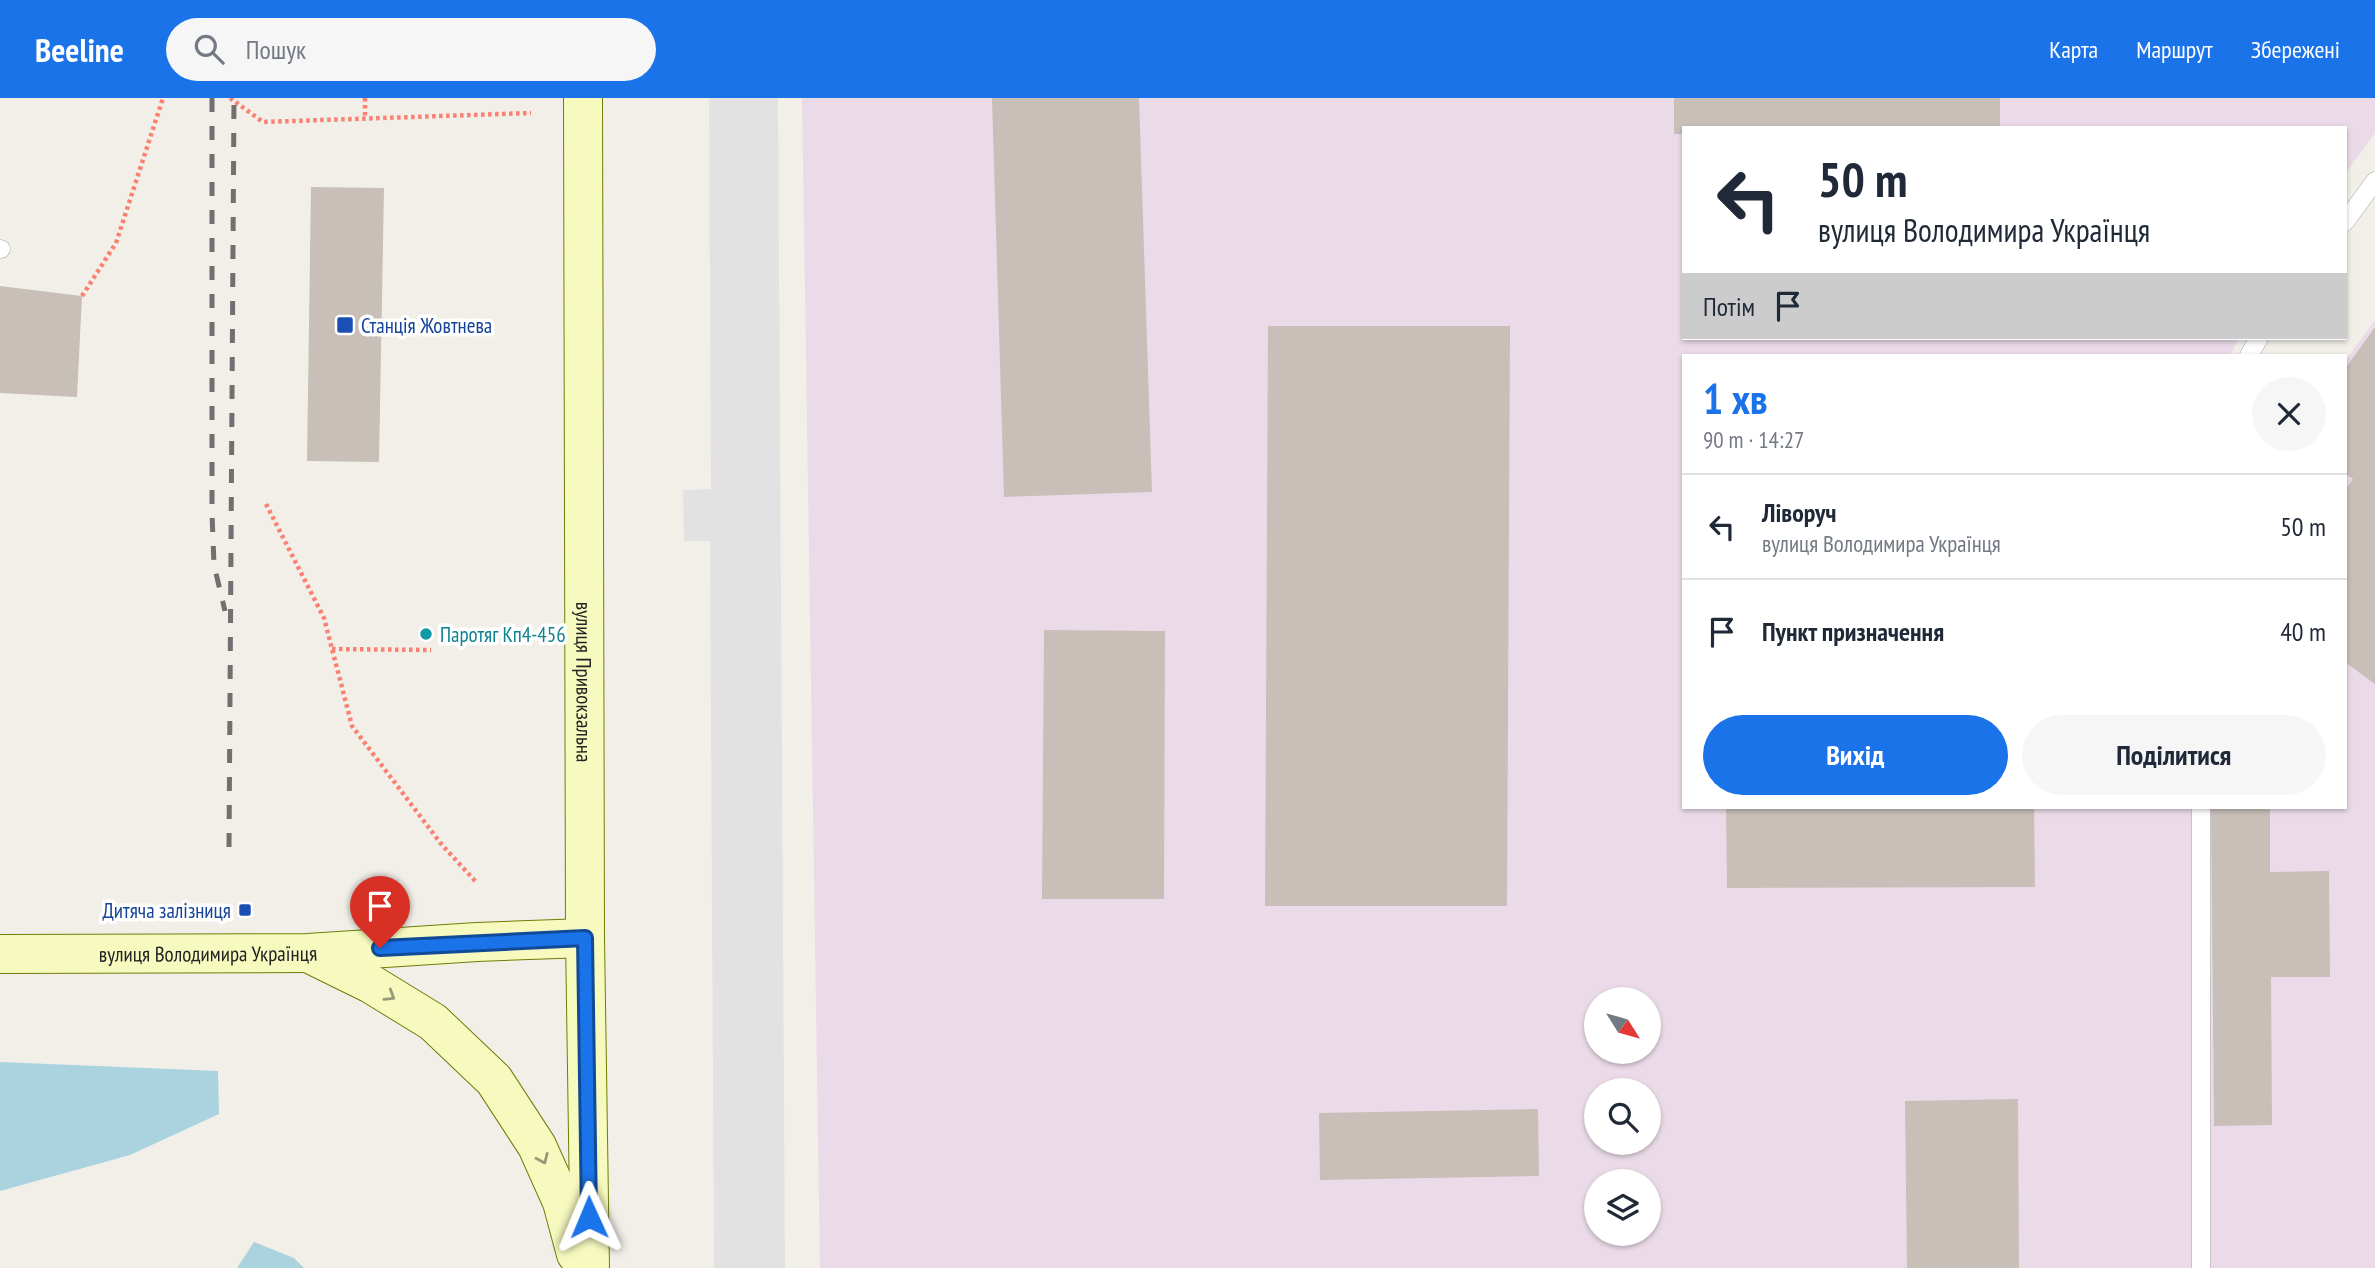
<!DOCTYPE html>
<html lang="uk">
<meta charset="utf-8">
<style>
body{margin:0;font-family:"PT Sans Narrow",sans-serif;background:#f6f6f7;color:#1f2937;height:100vh;display:flex;flex-direction:column;font-size:26px;white-space:nowrap}
*{box-sizing:border-box;margin:0}
p{font-size:23px;color:#747a83}
.icon{flex:none;width:38px;height:38px;fill:none;stroke:currentColor;stroke-width:2;stroke-linecap:round;stroke-linejoin:round}
.map{position:relative;flex:1;overflow:hidden}
.panel{position:absolute;left:1682px;top:256px;width:665px;height:455px;display:flex;flex-direction:column;background:#fff;border-radius:0px;box-shadow:0 2px 5px #0004}
.panel>*{flex:none}
.guide{position:absolute;left:1682px;top:28px;width:665px;height:214px;border-radius:0px;box-shadow:0 2px 5px #0004;background:#fff;color:#1f2937;overflow:hidden}
.needle{width:46px;rotate:127deg}
.buttons{position:absolute;left:1584px;top:889px;display:grid;gap:14px}
.buttons a{display:grid;place-items:center;width:77px;height:77px;border-radius:50%;background:#fff;box-shadow:0 2px 5px #0004;font-size:35px}
.pin{position:absolute;display:grid;place-items:center;width:60px;height:60px;color:#fff;margin:-72px -30px;border-radius:50% 50% 50% 0;rotate:-45deg;box-shadow:0 0 7px #0007}
.pin .icon{rotate:45deg}
.me{position:absolute;width:77px;margin:-38px;rotate:359deg;stroke-linejoin:round;filter:drop-shadow(0 0 5px #0008)}
.turn{display:flex;align-items:center;gap:24px;height:147px;padding:0 21px;font-size:32px}
.turn .icon{width:91px;height:91px;stroke-width:2.5}
.turn b{display:block;font-size:49px;line-height:60px}
.then{display:flex;align-items:center;height:66px;padding:0 21px;background:#0003;gap:14px;font-size:26px}
.round{display:grid;place-items:center;flex:none;width:74px;height:74px;border-radius:37px;background:#f6f6f7}
.headline{display:flex;align-items:center;justify-content:space-between;height:119px;padding:0 21px}
h1{font-size:42px;font-weight:700;line-height:52px;color:#1a73e8}
.action{display:flex;gap:14px;margin-top:auto;padding:14px 21px}
.action a{flex:1;height:80px;border-radius:42px;background:#1a73e8;color:#fff;font-size:28px;font-weight:700;line-height:80px;text-align:center}
.action a+a{background:#f6f6f7;color:#1f2937}
ul{padding:0;list-style:none}
li{display:flex;align-items:center;gap:21px;height:105px;padding:0 21px;border-top:2px solid #e0e1e3}
li div{flex:1}
li b{display:block;font-size:26px}
li em{font-style:normal}
header{display:flex;align-items:center;gap:42px;box-sizing:border-box;height:98px;padding:0 35px;background:#1a73e8;color:#fff}
header strong{font-size:33px}
nav{display:flex;gap:38px;margin-inline-start:auto;font-size:24px}
.search{width:490px;height:63px;background:#f6f6f7;display:flex;align-items:center;gap:18px;box-sizing:border-box;padding:0 24px;border-radius:38px;color:#747a83;font-size:26px}
.map>svg:first-child{display:block}
.industrial{fill:#ebdbe8;fill-rule:evenodd}
.parking{fill:#e2e2e2}
.water{fill:#aad3df}
.building{fill:#c7bfb8}
.lines{fill:none;stroke-linecap:round;stroke-linejoin:round}
.lane-casing{stroke:#a9a9a9;stroke-width:19}
.secondary-casing{stroke:#707d05;stroke-width:40}
.path{stroke:#fa8072;stroke-width:4.5;stroke-dasharray:3.5 3.5;stroke-linecap:butt}
.lane{stroke:#fff;stroke-width:18}
.secondary{stroke:#f7fabf;stroke-width:38}
.rail{stroke:#707070;stroke-width:5;stroke-dasharray:14 14;stroke-linecap:butt}
.oneway{stroke:#979978}
.route-casing{stroke:#114b97;stroke-width:18}
.route{stroke:#1a73e8;stroke-width:12}
.transit-dot{fill:#1a4fb4;stroke:#fff;stroke-width:2.5}
.culture-dot{fill:#0f9aa8;stroke:#fff;stroke-width:2.5}
.labels{text-anchor:middle;dominant-baseline:central;stroke-width:7;stroke-linejoin:round;paint-order:stroke}
.transit-label{font-size:21px;fill:#164399;stroke:#fff;text-anchor:start}
.culture-label{font-size:21px;fill:#0d838f;stroke:#fff;text-anchor:start}
.street-label{font-size:21px;fill:#222;stroke:#fff}
</style>
<header>
<strong>Beeline</strong>
<div class="search"><svg class="icon" aria-label="search" viewBox="0 0 24 24"><circle cx="10" cy="10" r="6"/><path d="M15 15l6 6"/></svg>Пошук</div>
<nav><a>Карта</a><a>Маршрут</a><a>Збережені</a></nav>
</header>
<div class="map">
<svg width="2375" height="1170" viewBox="0 0 2375 1170">
<rect width="100%" height="100%" fill="#f2efe9"/>
<path class="industrial" d="M802,0H2375V35L2345,76V30H1684V240H2239L2230,257H1684V709H2345V263L2375,222V1170H820ZM1596,901H1648V954H1596ZM1596,992H1648V1045H1596ZM1596,1083H1648V1136H1596Z"/>
<polygon class="parking" points="709,0 778,0 785,1170 714,1170 710,443 684,443 683,392 711,391"/>
<g class="water">
<polygon points="0,964 218,973 219,1016 130,1057 0,1093"/>
<polygon points="254,1144 294,1160 304,1170 237,1170"/>
</g>
<g class="building">
<polygon points="992,0 1139,0 1152,394 1004,399"/>
<polygon points="1674,0 2000,0 2000,30 1684,30 1684,36 1674,36"/>
<polygon points="311,89 384,90 379,364 307,363"/>
<polygon points="0,188 82,198 77,299 0,295"/>
<polygon points="1268,228 1510,228 1507,808 1265,808"/>
<polygon points="2375,229 2375,586 2345,564 2345,392 2353,381 2345,375 2345,271"/>
<polygon points="1044,532 1165,533 1164,801 1042,801"/>
<polygon points="1726,709 2034,709 2035,789 1727,790"/>
<polygon points="2211,709 2270,709 2270,774 2329,773 2330,879 2271,879 2272,1027 2214,1028"/>
<polygon points="2018,1001 2019,1170 1907,1170 1905,1003"/>
<polygon points="1538,1011 1539,1078 1320,1082 1319,1015"/>
</g>
<g class="lines">
<defs>
<g id="lane">
<polyline points="2345,124 2375,83"/>
<polyline points="0,151 1,151"/>
<polyline points="2249,257 2259,240"/>
<polyline points="2201,709 2201,1170"/>
</g>
<g id="secondary">
<path id="s1" d="M583,0L585,840L590,1170"/>
<path id="s2" d="M0,856L308,855L477,844L585,840"/>
<polyline points="310,856 371,886 433,924 494,982 537,1048 562,1104 576,1156"/>
</g>
</defs>
<use href="#lane" class="lane-casing"/>
<use href="#secondary" class="secondary-casing"/>
<g class="path">
<polyline points="230,0 263,24 531,15"/>
<polyline points="365,0 365,21"/>
<polyline points="82,198 116,145 163,0"/>
<polyline points="266,406 324,520 352,628 442,747 477,785"/>
<polyline points="332,551 431,552"/>
</g>
<use href="#lane" class="lane"/>
<use href="#secondary" class="secondary"/>
<g class="rail">
<polyline points="212,0 212,415 214,467 225,513"/>
<polyline points="229,749 234,0"/>
</g>
</g>
<defs><path id="oneway-chevron" d="M-2-3.5L2.5 0L-2 3.5" fill="none" stroke-width="1.6" stroke-linecap="round" stroke-linejoin="round" transform="scale(1.75)"/></defs>
<g class="oneway">
<use href="#oneway-chevron" transform="translate(390 898) rotate(32)"/>
<use href="#oneway-chevron" transform="translate(543 1061) rotate(66)"/>
</g>
<g class="lines">
<defs>
<polyline id="route" points="380,850 585,840 589,1119"/>
</defs>
<use href="#route" class="route-casing"/>
<use href="#route" class="route"/>
</g>
<g class="transit-dot">
<rect x="336" y="218" width="18" height="18" rx="3.5"/>
<rect x="238" y="805" width="14" height="14" rx="3.5"/>
</g>
<circle class="culture-dot" cx="426" cy="536" r="7"/>
<g class="labels">
<g class="transit-label">
<text x="361" y="227">Станція Жовтнева</text>
<text x="231" y="812" text-anchor="end">Дитяча залізниця</text>
</g>
<g class="culture-label">
<text x="440" y="536">Паротяг Кп4-456</text>
</g>
<g class="street-label">
<text stroke="none"><textPath href="#s1" startOffset="584">вулиця Привокзальна</textPath></text>
<text stroke="none"><textPath href="#s2" startOffset="208">вулиця Володимира Українця</textPath></text>
</g>
</g>
</svg>
<div class="buttons">
<a><svg class="needle" viewBox="-14 -14 28 28"><path d="M0-13l5 13h-10z" fill="#e53935"/><path d="M0 13l5-13h-10z" fill="#747a83"/></svg></a>
<a><svg class="icon" aria-label="search" viewBox="0 0 24 24"><circle cx="10" cy="10" r="6"/><path d="M15 15l6 6"/></svg></a>
<a><svg class="icon" aria-label="layers" viewBox="0 0 24 24"><path d="M12 4l9 5-9 5-9-5zM3 14l9 5 9-5"/></svg></a>
</div>
<div class="pin" style="left:380px;top:850px;background:#d93025"><svg class="icon" aria-label="arrive" viewBox="0 0 24 24"><path d="M6 21V4h12l-3 4 3 4H6"/></svg></div>
<svg class="me" style="left:589px;top:1119px" viewBox="-20 -20 40 40"><path d="M0-17L14 15 0 8-14 15z" fill="#1a73e8" stroke="#fff" stroke-width="4"/></svg>
<div class="guide">
<div class="turn"><svg class="icon" aria-label="left" viewBox="0 0 24 24"><path d="M17 20v-9H6M10 6l-5 5 5 5"/></svg><div><b>50 m</b>вулиця Володимира Українця</div></div>
<div class="then">Потім<svg class="icon" aria-label="arrive" viewBox="0 0 24 24"><path d="M6 21V4h12l-3 4 3 4H6"/></svg></div>
</div>
<section class="panel">
<div class="headline"><div><h1>1 хв</h1><p>90 m · 14:27</p></div><a class="round"><svg class="icon" aria-label="close" viewBox="0 0 24 24"><path d="M6 6l12 12M18 6L6 18"/></svg></a></div>
<ul>
<li><svg class="icon" aria-label="left" viewBox="0 0 24 24"><path d="M17 20v-9H6M10 6l-5 5 5 5"/></svg><div><b>Ліворуч</b><p>вулиця Володимира Українця</p></div><em>50 m</em></li>
<li><svg class="icon" aria-label="arrive" viewBox="0 0 24 24"><path d="M6 21V4h12l-3 4 3 4H6"/></svg><div><b>Пункт призначення</b></div><em>40 m</em></li>
</ul>
<div class="action"><a>Вихід</a><a>Поділитися</a></div>
</section>
</div>
